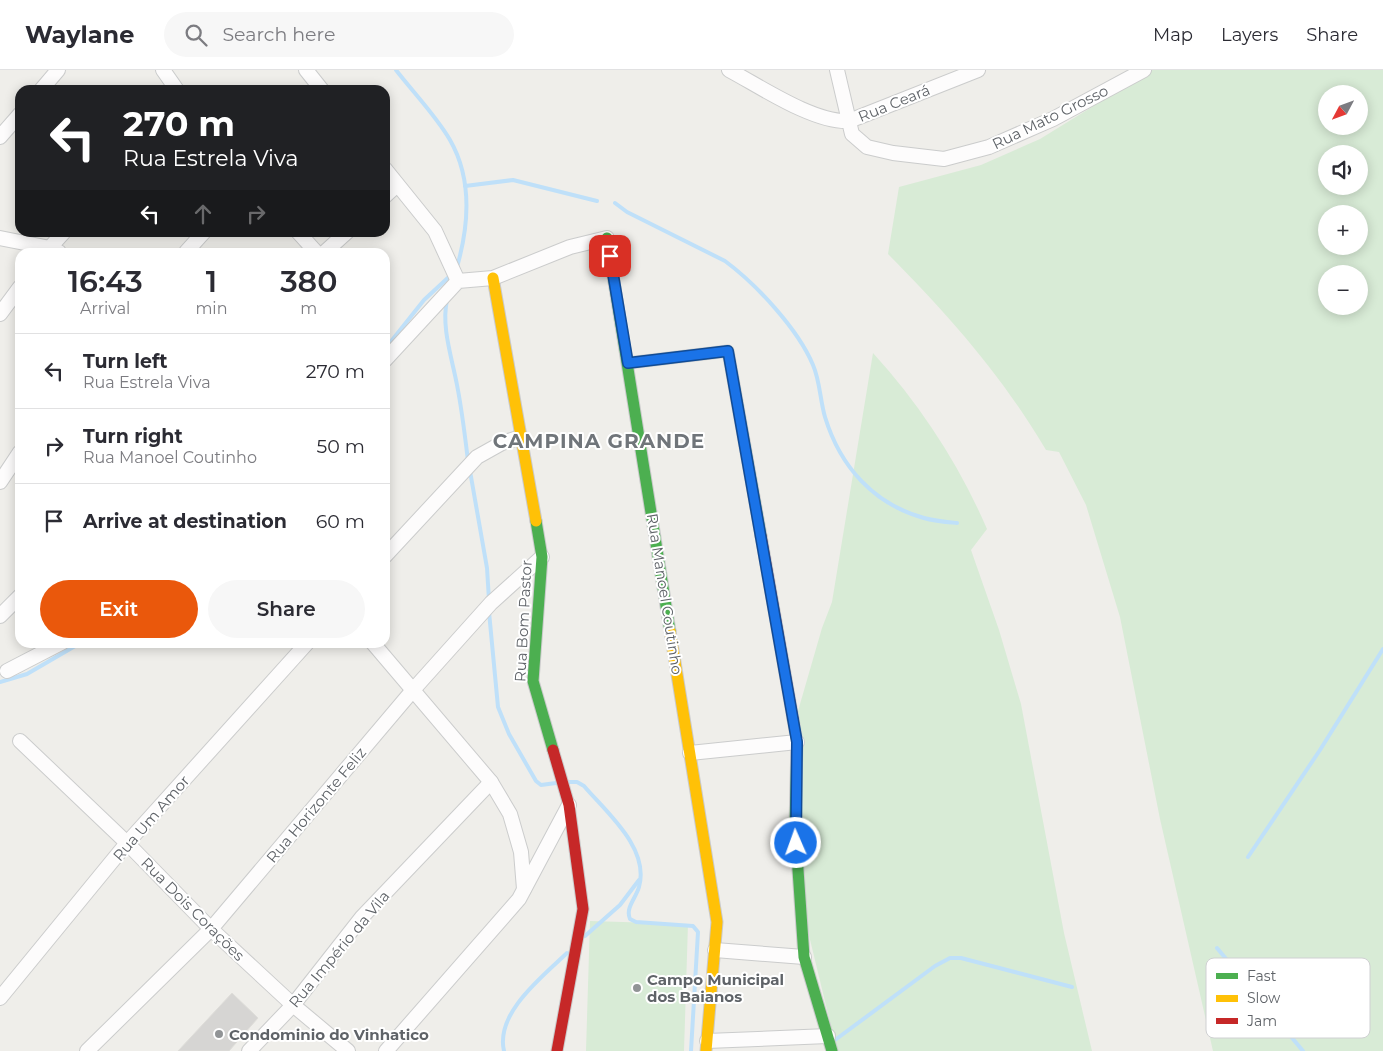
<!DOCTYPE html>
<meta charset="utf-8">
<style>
body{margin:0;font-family:Montserrat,sans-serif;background:#f7f7f7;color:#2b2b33;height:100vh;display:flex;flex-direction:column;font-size:19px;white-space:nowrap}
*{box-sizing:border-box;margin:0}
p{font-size:16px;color:#7c7c81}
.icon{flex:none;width:28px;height:28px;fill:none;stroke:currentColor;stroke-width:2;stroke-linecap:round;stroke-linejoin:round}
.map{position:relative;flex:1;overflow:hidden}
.side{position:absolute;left:15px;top:178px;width:375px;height:400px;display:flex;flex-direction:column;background:#fff;border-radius:15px;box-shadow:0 2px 12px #0003}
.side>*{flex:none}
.top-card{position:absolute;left:15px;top:15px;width:375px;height:152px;border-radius:15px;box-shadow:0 2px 12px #0003;background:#202124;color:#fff;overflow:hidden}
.needle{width:32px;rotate:229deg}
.fabs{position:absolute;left:1318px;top:15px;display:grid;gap:10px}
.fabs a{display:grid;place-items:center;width:50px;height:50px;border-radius:50%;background:#fff;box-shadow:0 2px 12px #0003;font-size:25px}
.pin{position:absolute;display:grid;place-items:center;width:42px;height:42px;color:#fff;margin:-21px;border-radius:10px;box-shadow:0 2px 8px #0006}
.me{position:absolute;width:55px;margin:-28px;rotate:358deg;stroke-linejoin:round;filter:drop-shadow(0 0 4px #0008)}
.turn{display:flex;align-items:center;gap:18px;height:105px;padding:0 25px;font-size:22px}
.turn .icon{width:65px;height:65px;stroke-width:2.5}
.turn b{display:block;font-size:35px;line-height:42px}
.lanes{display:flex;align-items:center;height:48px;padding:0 25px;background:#0003;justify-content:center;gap:25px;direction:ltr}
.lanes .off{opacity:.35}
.eta{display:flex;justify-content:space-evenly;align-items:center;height:85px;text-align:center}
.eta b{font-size:30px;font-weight:600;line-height:35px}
.primary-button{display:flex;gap:10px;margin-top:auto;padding:10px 25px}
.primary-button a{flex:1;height:58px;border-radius:30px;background:#ea580c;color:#fff;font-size:20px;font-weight:600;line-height:58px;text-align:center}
.primary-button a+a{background:#f7f7f7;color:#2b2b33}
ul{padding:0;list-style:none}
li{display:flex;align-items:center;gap:15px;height:75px;padding:0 25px;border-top:1px solid #e1e1e2}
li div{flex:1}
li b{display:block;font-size:19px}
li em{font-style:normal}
header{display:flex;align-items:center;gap:30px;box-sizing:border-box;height:70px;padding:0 25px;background:#fff;border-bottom:1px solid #e1e1e2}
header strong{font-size:24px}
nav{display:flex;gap:28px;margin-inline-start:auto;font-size:18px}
.search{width:350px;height:45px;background:#f7f7f7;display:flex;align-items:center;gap:12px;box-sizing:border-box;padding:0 18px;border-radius:28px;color:#7c7c81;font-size:19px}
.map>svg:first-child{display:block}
.green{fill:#d8ebd6;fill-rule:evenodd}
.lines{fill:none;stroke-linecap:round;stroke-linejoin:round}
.stream{stroke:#bfe0f9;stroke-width:4}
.building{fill:#d6d5d3;stroke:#deddd9}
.street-casing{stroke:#cbcccc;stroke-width:16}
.fast-casing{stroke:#cacacb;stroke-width:13}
.slow-casing{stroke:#cacacb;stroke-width:13}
.jam-casing{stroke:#cacacb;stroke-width:13}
.street{stroke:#fdfcfc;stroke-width:14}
.fast{stroke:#4caf50;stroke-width:11}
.slow{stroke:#ffc107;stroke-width:11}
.jam{stroke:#c62828;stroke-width:11}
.route-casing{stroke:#114b97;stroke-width:12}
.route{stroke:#1a73e8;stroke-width:9}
.poi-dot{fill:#919496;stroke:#fff;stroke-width:2}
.labels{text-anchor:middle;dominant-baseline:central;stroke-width:4;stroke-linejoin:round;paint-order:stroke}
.street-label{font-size:15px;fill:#5f6368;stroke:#fff}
.poi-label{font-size:15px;font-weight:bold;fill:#5f6368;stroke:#fff;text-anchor:start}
.district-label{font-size:20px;font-weight:bold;letter-spacing:1px;fill:#70757a;stroke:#fff}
.key{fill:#fff;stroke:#cfd0d2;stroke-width:1}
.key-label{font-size:14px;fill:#5f6368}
</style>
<header>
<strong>Waylane</strong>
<div class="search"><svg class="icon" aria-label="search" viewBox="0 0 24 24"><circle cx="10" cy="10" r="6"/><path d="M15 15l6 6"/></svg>Search here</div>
<nav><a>Map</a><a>Layers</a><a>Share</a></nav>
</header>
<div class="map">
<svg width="1383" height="981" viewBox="0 0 1383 981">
<rect width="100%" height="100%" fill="#efeeea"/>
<g class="green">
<path d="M1152,0H1383V981H1213L1160,749L1120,547L1086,435L1059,382L1046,380C1000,303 951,248 888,184L899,117L981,95L1040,69ZM1326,24H1359V56H1326ZM1326,84H1359V116H1326ZM1326,144H1359V176H1326ZM1326,204H1359V236H1326Z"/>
<path d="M873,283C921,336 959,394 987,459L971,480L999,560L1021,634L1064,863L1092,981H837L806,853L798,641L822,558L832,532Z"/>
<polygon points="590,851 688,854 684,981 586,981"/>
</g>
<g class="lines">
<g class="stream">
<path d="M396,0C413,22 437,47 450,70C473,110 469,155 457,197"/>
<polyline points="465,116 513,110 597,131"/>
<path d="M615,133L627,142L725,191C756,214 798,259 813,295C820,311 820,330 825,347C840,396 873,434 924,448C934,451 946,452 957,453"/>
<path d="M447,230C441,257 452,288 457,315C462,340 465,366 468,391"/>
<polyline points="385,279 424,230 451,205"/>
<polyline points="470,401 487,498 489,530"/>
<polyline points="489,542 498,637 509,664 536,711 541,715 556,713"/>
<polyline points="0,612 27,604 82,572"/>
<path d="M568,712H577L584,716C606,742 650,778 639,817C636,828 625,838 630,849L636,852L693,856L698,862L691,981"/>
<polyline points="1248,787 1320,680 1383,579"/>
<polyline points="585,866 620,835 639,810"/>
<polyline points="1217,878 1303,981"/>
<polyline points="835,970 935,896 950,888 961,888 1072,917"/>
<path d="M504,981C495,943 543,906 567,883"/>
</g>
</g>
<polygon class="building" points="232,923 258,948 229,981 178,981"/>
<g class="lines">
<defs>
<g id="street">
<polyline points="163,0 177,20"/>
<polyline points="306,0 322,20"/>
<path d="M729,0C761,17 814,53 849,51L978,0"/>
<polyline points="837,0 852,64 867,77 893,83 944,89 989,77 1053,49 1144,0"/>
<polyline points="41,20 58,0"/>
<polyline points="0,67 20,44"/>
<polyline points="385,99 435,161 458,211"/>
<polyline points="385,126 397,115"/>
<polyline points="298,162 316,182"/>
<polyline points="0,168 50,178 59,182"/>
<polyline points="46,182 64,162"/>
<polyline points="186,182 204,162"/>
<polyline points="325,182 347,162"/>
<polyline points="0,244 20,217"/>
<polyline points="385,290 458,211 493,208 570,177 607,168"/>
<polyline points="0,412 20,382"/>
<polyline points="385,486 477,387 502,373 521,367"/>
<polyline points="0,546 20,526"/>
<polyline points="372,572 491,712 510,744 521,782 524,819"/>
<polyline points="7,601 63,572"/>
<polyline points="20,671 127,773 211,859 293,935 348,981"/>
<polyline points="690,683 797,672"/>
<polyline points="715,880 804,887"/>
<polyline points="0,928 127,773 308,572"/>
<polyline points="707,971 828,966"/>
<polyline points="87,981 211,859 413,620 491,533 542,487"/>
<polyline points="249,981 293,935 362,847 491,712"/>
<polyline points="386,981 519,829 569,735"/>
</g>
<g id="fast">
<polyline points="607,168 670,561"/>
<polyline points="628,293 728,281 761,466"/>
<polyline points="536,451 542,487 533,611 553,680"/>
<polyline points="793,649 797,672 795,756 804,887 832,981"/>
</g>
<g id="slow">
<polyline points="493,208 536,451"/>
<polyline points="670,561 717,852 706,981"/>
</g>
<g id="jam">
<polyline points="761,466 793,649"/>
<polyline points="553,680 569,735 583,839 557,981"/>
</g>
</defs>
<use href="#street" class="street-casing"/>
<use href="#fast" class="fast-casing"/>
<use href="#slow" class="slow-casing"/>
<use href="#jam" class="jam-casing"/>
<use href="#street" class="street"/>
<use href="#fast" class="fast"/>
<use href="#slow" class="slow"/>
<use href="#jam" class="jam"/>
</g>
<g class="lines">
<defs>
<polyline id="route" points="610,186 628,293 728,281 797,672 796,773"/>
</defs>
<use href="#route" class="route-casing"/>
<use href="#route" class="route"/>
</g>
<g class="poi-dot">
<circle cx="637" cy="918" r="5"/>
<circle cx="219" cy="964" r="5"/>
</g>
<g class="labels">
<g class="street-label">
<text transform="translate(894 33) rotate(-22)">Rua Ceará</text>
<text transform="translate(1050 47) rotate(-26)">Rua Mato Grosso</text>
<text transform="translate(665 524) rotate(81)">Rua Manoel Coutinho</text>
<text transform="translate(523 551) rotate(-87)">Rua Bom Pastor</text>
<text transform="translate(316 735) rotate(-50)">Rua Horizonte Feliz</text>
<text transform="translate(151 748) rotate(-49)">Rua Um Amor</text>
<text transform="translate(193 839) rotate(45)">Rua Dois Corações</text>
<text transform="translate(339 879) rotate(-50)">Rua Império da Vila</text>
</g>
<g class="poi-label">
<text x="647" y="909">Campo Municipal<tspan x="647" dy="17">dos Baianos</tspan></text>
<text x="229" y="964">Condominio do Vinhatico</text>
</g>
<g class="district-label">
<text x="599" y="371">CAMPINA GRANDE</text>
</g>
</g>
<rect x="1206" y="888" width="164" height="80" rx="8" class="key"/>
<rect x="1216" y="903" width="22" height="6" fill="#4caf50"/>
<rect x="1216" y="925" width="22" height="7" fill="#ffc107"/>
<rect x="1216" y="948" width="22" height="6" fill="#c62828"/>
<g class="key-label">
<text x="1247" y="911">Fast</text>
<text x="1247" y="933">Slow</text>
<text x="1247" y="956">Jam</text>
</g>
</svg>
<div class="fabs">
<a><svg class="needle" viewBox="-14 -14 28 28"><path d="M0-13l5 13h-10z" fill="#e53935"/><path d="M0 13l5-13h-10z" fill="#7c7c81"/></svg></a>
<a><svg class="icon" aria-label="sound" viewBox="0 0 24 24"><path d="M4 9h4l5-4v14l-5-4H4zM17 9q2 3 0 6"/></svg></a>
<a>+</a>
<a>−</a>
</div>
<div class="pin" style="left:610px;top:186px;background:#d93025"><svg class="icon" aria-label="arrive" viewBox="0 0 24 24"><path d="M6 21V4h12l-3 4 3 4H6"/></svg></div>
<svg class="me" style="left:796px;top:773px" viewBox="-20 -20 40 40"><circle r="17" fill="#1a73e8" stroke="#fff" stroke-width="3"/><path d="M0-11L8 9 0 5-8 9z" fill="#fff"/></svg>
<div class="top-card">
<div class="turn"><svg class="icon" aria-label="left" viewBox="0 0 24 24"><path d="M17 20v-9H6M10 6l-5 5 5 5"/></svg><div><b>270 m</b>Rua Estrela Viva</div></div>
<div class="lanes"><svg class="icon" aria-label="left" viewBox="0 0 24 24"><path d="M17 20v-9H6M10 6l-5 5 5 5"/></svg><svg class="icon off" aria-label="ahead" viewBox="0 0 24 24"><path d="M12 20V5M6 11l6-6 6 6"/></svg><svg class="icon off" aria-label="right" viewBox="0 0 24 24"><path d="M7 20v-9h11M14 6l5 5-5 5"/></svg></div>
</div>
<section class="side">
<div class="eta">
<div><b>16:43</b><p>Arrival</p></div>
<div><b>1</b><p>min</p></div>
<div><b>380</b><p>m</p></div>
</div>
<ul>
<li><svg class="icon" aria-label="left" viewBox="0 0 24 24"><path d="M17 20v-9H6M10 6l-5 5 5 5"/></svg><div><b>Turn left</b><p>Rua Estrela Viva</p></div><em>270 m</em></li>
<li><svg class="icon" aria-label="right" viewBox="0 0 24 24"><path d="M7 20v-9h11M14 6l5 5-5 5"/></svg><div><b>Turn right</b><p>Rua Manoel Coutinho</p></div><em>50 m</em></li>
<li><svg class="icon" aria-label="arrive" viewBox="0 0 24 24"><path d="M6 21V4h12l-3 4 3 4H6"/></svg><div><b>Arrive at destination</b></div><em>60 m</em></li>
</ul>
<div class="primary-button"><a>Exit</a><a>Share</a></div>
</section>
</div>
